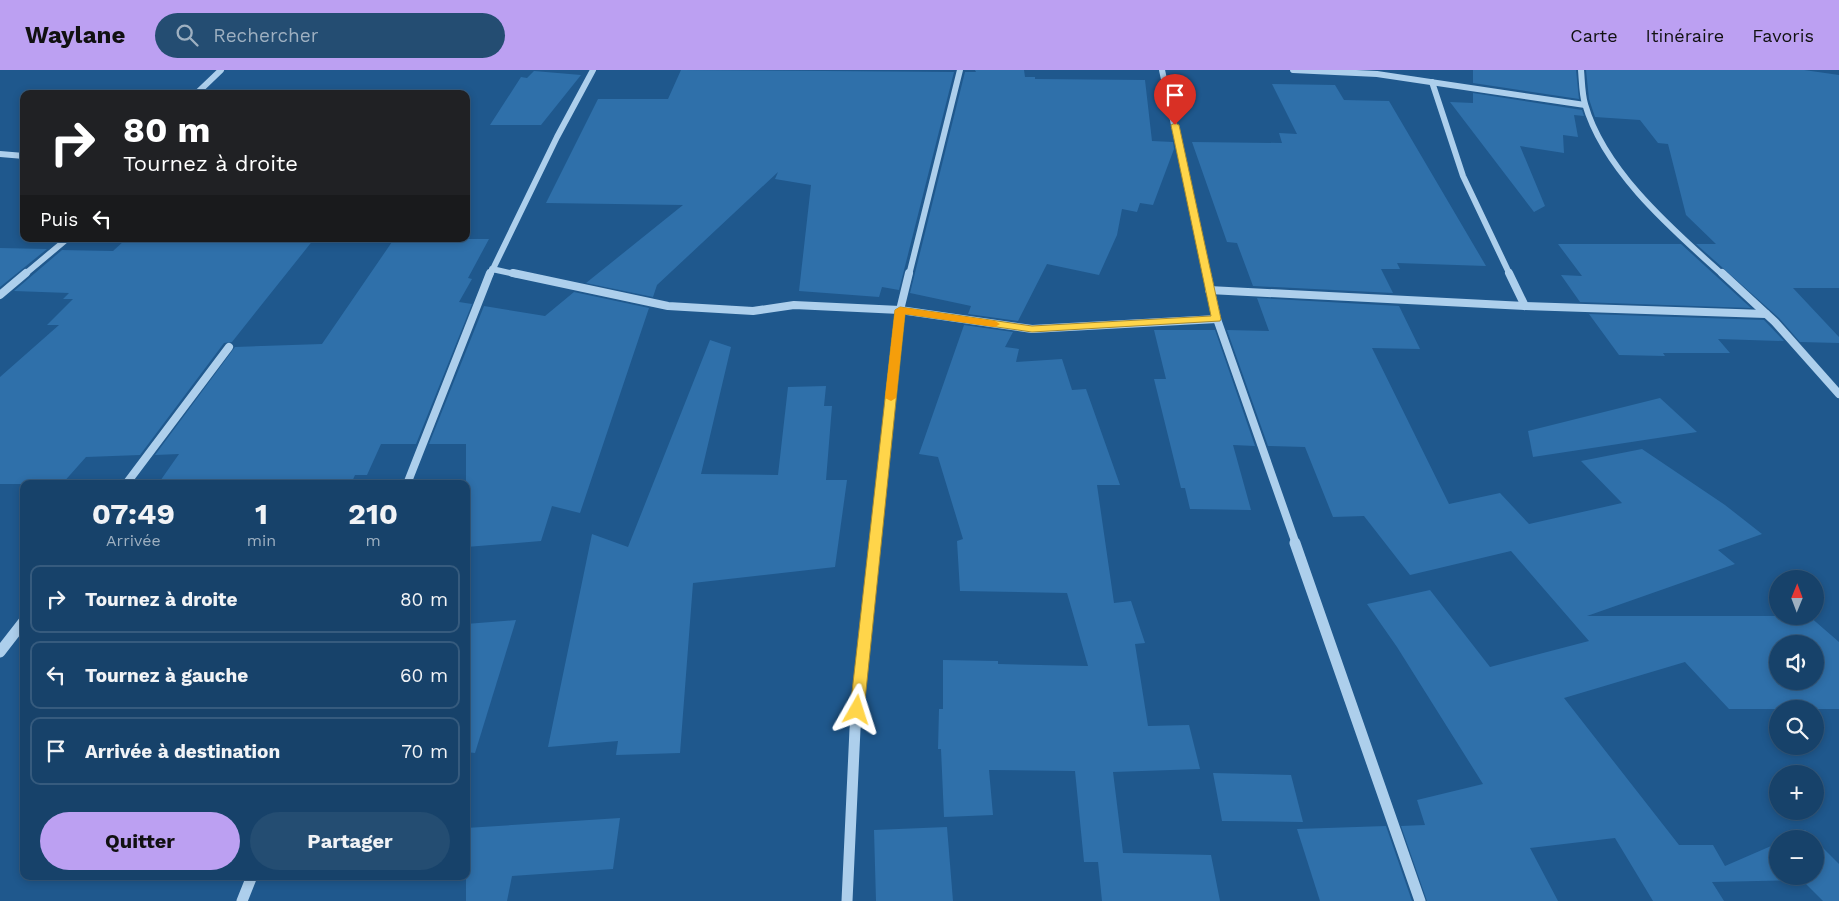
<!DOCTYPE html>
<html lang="fr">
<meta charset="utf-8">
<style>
body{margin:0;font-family:"Work Sans",sans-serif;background:#244d72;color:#f1f3f6;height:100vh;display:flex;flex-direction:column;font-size:19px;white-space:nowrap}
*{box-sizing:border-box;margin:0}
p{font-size:16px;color:#9eb0c1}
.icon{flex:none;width:28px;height:28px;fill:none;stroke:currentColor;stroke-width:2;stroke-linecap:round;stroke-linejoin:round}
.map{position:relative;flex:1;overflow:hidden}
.sheet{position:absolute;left:20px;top:410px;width:450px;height:400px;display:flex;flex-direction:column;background:#17426a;border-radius:10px;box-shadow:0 2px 8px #0003,0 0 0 1px #365b7e}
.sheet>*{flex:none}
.banner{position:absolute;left:20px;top:20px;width:450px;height:152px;border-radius:10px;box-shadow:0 2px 8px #0003,0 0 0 1px #365b7e;background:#202124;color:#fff;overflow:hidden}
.needle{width:32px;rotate:1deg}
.buttons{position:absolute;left:1769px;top:500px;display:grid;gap:10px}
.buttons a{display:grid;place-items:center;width:55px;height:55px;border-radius:50%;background:#17426a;box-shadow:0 2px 8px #0003,0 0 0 1px #365b7e;font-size:25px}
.pin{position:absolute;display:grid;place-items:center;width:42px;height:42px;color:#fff;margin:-51px -21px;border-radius:50% 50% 50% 0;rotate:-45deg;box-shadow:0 0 5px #0007}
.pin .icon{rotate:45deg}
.me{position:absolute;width:55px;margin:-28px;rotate:6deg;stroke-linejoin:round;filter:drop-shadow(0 0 4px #0008)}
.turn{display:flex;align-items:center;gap:18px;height:105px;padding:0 20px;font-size:22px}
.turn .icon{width:65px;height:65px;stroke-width:2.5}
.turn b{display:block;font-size:35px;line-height:42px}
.then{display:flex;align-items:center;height:48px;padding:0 20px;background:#0003;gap:10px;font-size:19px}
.eta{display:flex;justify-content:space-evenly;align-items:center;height:85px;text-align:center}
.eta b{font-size:30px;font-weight:700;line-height:35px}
.primary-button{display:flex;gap:10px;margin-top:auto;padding:10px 20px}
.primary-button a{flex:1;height:58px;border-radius:30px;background:#bca0f2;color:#111;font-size:20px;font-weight:700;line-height:58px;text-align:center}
.primary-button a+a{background:#244d72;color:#f1f3f6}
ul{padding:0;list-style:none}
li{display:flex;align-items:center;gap:15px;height:68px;margin:0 10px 8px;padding:0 10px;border:2px solid #365b7e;border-radius:10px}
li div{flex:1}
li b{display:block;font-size:19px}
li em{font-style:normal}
header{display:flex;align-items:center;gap:30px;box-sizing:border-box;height:70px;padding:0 25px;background:#bca0f2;color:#111}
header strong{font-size:24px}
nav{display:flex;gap:28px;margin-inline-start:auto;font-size:18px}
.search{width:350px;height:45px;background:#244d72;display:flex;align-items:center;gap:12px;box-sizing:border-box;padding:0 18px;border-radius:28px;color:#9eb0c1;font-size:19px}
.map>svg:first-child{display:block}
.building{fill:#2f70aa;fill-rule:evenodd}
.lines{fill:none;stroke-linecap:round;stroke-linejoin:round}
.minor-far2{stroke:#adcfec;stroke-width:6}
.minor-far1{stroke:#adcfec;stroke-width:8}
.minor{stroke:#adcfec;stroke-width:11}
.route{fill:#ffd54a;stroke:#a68a30}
.slow{fill:#f59e0b}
</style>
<header>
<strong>Waylane</strong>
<div class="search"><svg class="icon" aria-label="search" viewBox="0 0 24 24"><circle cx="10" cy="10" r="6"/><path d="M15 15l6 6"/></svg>Rechercher</div>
<nav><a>Carte</a><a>Itinéraire</a><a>Favoris</a></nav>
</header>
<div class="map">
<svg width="1839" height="831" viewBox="0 0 1839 831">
<rect width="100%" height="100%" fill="#1f588d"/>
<g class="building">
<polygon points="681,0 954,2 899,220 882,217 879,227 799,221 811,115 775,109 778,102 657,215 653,227 586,213 683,135 546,133 598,29 668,29"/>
<polygon points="975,0 1024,0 1025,7 1035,7 1035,9 1145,10 1152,71 1173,72 1174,79 1153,135 1140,133 1137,142 1122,139 1117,165 1099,205 1047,194 1018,251 968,244 971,236 910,223 965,2 976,2"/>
<polygon points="1473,0 1576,0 1579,29 1473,13"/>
<polygon points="1586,0 1804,0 1839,5 1839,218 1793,218 1839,267 1839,273 1800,272 1779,248 1696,174 1716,174 1686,145 1668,74 1658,73 1640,50 1595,47 1589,29"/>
<polygon points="534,1 581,5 541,55 490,55 521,7 527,8"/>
<polygon points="1272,14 1335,15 1344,30 1389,31 1486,196 1397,193 1400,199 1381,199 1393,223 1253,216 1237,173 1227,172 1192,72 1282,73 1279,63 1297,64"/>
<polygon points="1473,23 1582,40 1584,46 1574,45 1578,67 1563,65 1564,83 1520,76 1545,136 1534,142 1450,32 1473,33"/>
<polygon points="173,169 314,169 232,272 224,273 140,385 86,387 62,414 0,414 0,307 59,255 47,255 73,229 63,229 69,223 14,221 62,180 113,181 125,170 171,171"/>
<polygon points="394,169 489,169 468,208 472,209 459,232 472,234 416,374 381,374 367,405 355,405 351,414 158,414 179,384 155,385 235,277 322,274"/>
<polygon points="1558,174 1681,174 1751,238 1580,232 1561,205 1582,206"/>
<polygon points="0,178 47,179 0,217"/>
<polygon points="574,222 649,238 580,443 552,436 541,471 466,477 466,374 429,374 484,236 545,246"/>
<path d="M1257,228L1399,236L1420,279L1372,278L1449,434L1500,423L1529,454L1622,433L1581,391L1642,379L1725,435L1762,464L1718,480L1735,494L1587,546H1809L1839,572V639H1729L1685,592L1564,628L1679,775H1713L1725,796L1778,773V806H1815V770L1839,794V831H1823L1802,810L1712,812L1724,831H1653L1615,768L1530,778L1558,831H1427L1401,756L1425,755L1417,730L1483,714L1397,577L1367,534L1430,520L1490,597L1589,571L1511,481L1410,505L1364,446L1333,447L1305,377L1268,376L1227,260L1269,261ZM1778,574H1815V611H1778Z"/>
<polygon points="1589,244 1764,250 1784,271 1718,269 1730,283 1663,283 1665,286 1619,285"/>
<polygon points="964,255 1013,262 1005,277 1019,279 1016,292 1062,289 1072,320 1086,319 1120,415 1097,415 1114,533 1131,531 1145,573 1135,574 1148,656 1189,655 1200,699 1113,702 1123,783 1211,785 1220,831 1102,831 1098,792 1084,792 1075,701 989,700 993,745 944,747 941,679 938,679 939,639 943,639 943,590 998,591 998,594 1088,596 1067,523 960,521 957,471 963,469 938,387 919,384"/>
<polygon points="1154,260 1215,260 1255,376 1233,375 1251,440 1190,439 1185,418 1181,418 1154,309 1166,309"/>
<polygon points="710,270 731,277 701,404 778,405 788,317 826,316 824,336 832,336 826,410 847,410 835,497 693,513 680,683 616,685 618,671 548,677 592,464 628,477"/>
<polygon points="1660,328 1697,362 1533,387 1528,361"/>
<polygon points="516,550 475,683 466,682 466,554"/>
<polygon points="1213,703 1291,705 1303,752 1222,751"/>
<polygon points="620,748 613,799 512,806 507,831 466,831 466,758"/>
<polygon points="1386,756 1412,831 1320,831 1297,759"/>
<polygon points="947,757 953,831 876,831 874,760"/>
<polygon points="1805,760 1814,769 1787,769"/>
</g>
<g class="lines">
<g class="minor-far2">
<polyline points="1162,0 1207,205"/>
<polyline points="1293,0 1377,4 1585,35"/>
<path d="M1581,0C1582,11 1582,24 1585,34C1604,101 1673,160 1723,205"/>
<polyline points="1432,12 1463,106 1510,205"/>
<polyline points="196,24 221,0"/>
<polyline points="0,84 24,86"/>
<polyline points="492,199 519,205"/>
<polyline points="24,205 67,169"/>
<polyline points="490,205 557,67 593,0"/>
<polyline points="909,205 960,0"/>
</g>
<g class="minor-far1">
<polyline points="513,203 668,236 753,241 794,235 900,240 1032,259 1217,249"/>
<polyline points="1207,203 1217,249 1296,474"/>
<polyline points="1509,203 1525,236"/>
<polyline points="1722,203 1775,252 1839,324"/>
<polyline points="1209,220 1525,236 1766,244"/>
<polyline points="0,225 26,203"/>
<polyline points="126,414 229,277"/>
<polyline points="407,414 490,203"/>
<polyline points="875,474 900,240 909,203"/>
</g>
<g class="minor">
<polyline points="1295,473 1420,831"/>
<polyline points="0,582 24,551"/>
<polyline points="242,831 252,806"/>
<polyline points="847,831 855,659 875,473"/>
</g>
</g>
<polygon class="route" points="1175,53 1179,55 1221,249 1220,251 1032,262 905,244 864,640 862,644 857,646 852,644 850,640 895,240 900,237 1032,256 1211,246 1171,55"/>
<polygon class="slow" points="900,237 995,251 1000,254 995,257 905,244 896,328 891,331 885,328 895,240"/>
</svg>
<div class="buttons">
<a><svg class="needle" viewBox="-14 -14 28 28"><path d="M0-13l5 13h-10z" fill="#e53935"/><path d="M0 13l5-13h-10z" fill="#9eb0c1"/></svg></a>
<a><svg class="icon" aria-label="sound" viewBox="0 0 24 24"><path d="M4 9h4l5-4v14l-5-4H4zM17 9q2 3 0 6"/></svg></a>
<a><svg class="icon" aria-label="search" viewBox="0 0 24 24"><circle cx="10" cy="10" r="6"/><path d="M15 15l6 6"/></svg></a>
<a>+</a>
<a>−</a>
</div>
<div class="pin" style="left:1175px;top:55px;background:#d93025"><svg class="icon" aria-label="arrive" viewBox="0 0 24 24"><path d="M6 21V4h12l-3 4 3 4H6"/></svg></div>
<svg class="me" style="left:857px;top:640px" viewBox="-20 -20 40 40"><path d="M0-17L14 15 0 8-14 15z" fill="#ffd54a" stroke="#fff" stroke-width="4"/></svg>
<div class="banner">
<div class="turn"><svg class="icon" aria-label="right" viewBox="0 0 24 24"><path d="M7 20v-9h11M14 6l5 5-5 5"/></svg><div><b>80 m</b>Tournez à droite</div></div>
<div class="then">Puis<svg class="icon" aria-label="left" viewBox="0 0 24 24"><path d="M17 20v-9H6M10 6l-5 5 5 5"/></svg></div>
</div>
<section class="sheet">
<div class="eta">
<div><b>07:49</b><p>Arrivée</p></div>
<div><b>1</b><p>min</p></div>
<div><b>210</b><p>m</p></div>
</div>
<ul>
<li><svg class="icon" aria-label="right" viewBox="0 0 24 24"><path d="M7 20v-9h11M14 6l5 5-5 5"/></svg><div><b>Tournez à droite</b></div><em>80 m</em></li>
<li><svg class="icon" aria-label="left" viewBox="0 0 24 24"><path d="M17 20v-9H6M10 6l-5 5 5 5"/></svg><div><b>Tournez à gauche</b></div><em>60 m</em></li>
<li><svg class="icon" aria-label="arrive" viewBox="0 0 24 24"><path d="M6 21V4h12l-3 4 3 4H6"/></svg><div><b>Arrivée à destination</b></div><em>70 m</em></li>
</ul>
<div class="primary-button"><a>Quitter</a><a>Partager</a></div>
</section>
</div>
